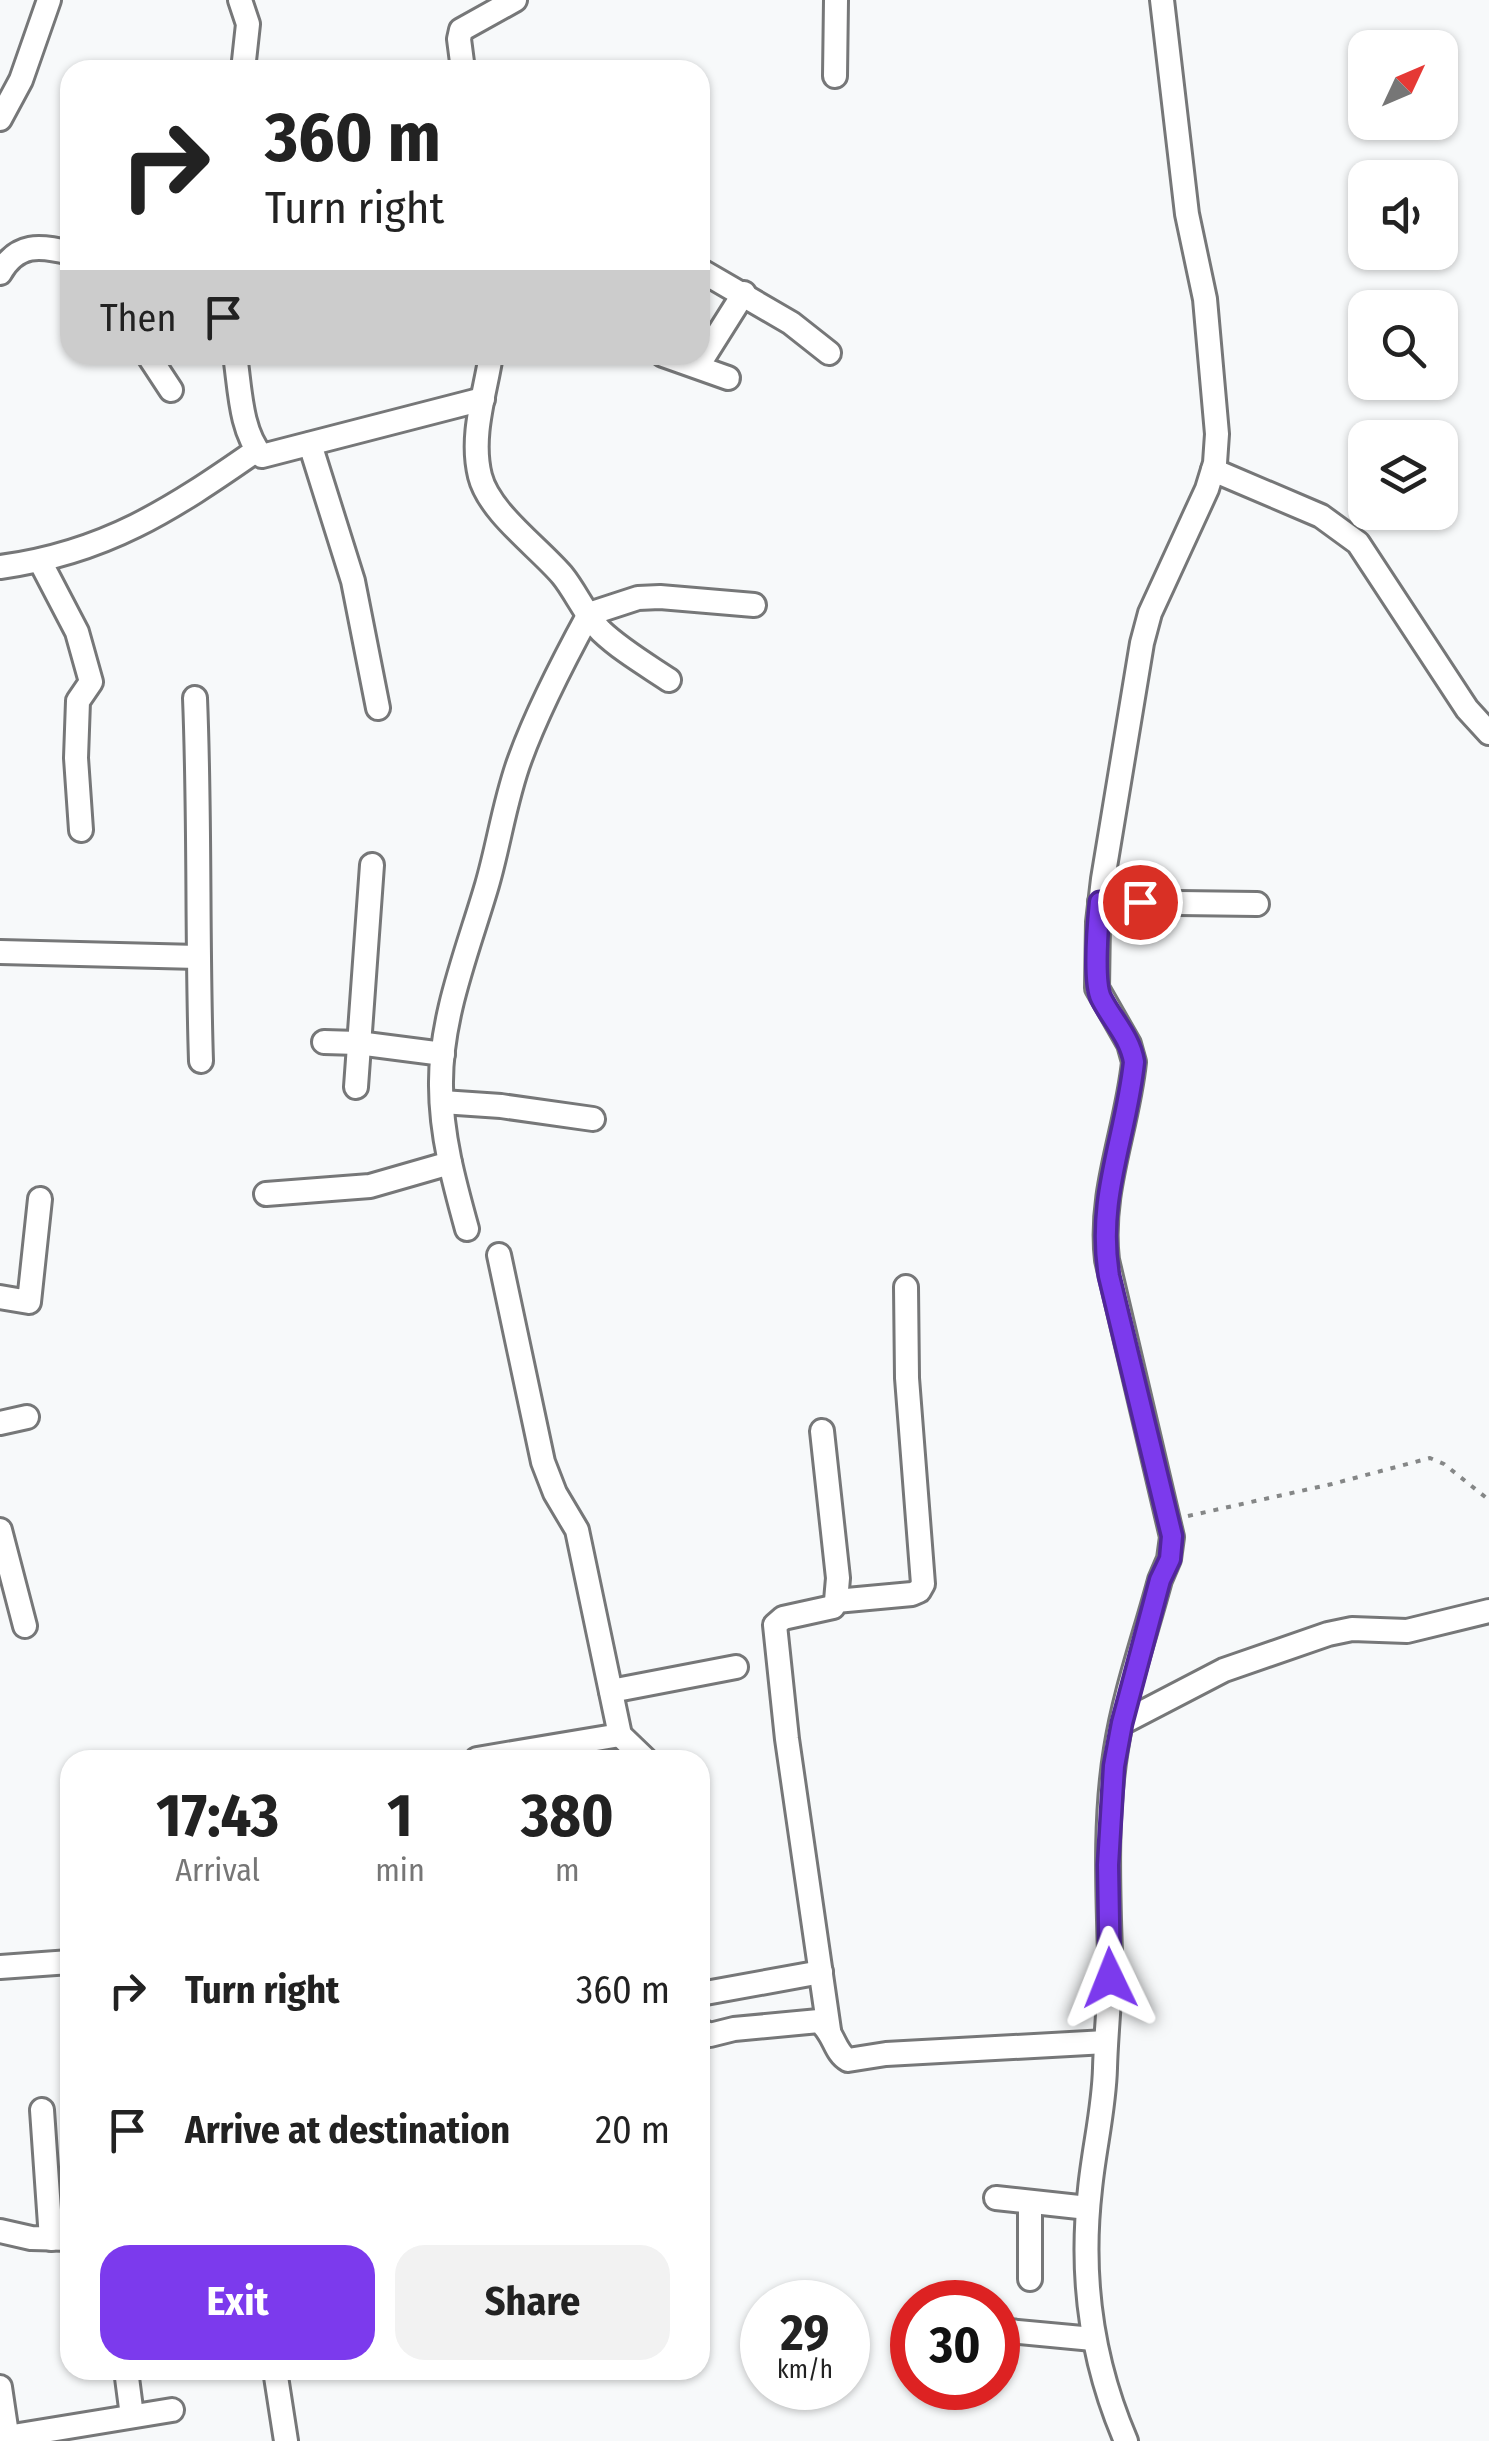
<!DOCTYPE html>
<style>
body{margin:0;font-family:"Fira Sans Condensed",sans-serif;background:#f2f2f2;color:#222;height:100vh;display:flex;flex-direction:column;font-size:38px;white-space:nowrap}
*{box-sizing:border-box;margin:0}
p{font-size:32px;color:#767676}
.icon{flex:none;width:55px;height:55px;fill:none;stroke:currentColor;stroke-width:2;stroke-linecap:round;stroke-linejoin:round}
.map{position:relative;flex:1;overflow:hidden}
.side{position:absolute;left:60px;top:1750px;width:650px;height:630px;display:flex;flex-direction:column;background:#fff;border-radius:30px;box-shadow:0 2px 8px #0004}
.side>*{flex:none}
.banner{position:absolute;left:60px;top:60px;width:650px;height:305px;border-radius:30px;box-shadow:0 2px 8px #0004;background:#fff;color:#222;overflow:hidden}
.needle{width:65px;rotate:46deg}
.tools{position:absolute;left:1348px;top:30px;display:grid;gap:20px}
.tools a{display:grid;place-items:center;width:110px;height:110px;border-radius:20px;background:#fff;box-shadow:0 2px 8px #0004;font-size:50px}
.speed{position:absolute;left:740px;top:2280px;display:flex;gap:20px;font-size:50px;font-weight:700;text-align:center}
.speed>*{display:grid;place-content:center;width:130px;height:130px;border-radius:50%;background:#fff;box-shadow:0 2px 8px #0004;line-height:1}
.speed small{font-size:25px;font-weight:400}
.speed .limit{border:15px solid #d22;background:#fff;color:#111}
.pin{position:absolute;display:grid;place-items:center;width:85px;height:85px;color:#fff;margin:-42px;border:5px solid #fff;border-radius:50%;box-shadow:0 2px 10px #0007}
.me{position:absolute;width:110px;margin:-55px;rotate:358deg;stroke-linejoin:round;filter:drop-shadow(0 0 8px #0008)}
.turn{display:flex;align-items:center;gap:35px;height:210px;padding:0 40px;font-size:45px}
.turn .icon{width:130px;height:130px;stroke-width:2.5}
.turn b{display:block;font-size:70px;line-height:85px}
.then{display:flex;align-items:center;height:95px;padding:0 40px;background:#0003;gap:20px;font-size:38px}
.eta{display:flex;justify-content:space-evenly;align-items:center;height:170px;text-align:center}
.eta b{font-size:60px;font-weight:700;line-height:70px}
.action{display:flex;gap:20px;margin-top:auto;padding:20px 40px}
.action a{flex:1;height:115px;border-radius:30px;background:#7c3aed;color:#fff;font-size:40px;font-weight:700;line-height:115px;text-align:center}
.action a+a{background:#f2f2f2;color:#222}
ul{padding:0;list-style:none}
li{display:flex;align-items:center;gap:30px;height:140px;padding:0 40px}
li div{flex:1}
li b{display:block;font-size:38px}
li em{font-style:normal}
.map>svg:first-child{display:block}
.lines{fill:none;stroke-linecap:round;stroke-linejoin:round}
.street-casing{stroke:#767778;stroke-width:28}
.path{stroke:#858787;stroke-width:4;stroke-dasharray:5 8;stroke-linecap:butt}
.street{stroke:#fff;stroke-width:22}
.route-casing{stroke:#51269a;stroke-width:25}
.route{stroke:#7c3aed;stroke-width:18}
</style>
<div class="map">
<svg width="1489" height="2441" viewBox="0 0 1489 2441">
<rect width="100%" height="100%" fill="#f7f9fa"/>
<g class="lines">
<defs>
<g id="street">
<polyline points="240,0 248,24 243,70"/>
<polyline points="463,70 459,39 461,30 515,0"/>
<polyline points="835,76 836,0"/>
<polyline points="0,119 21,80 49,0"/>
<polyline points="700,270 791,323 829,353"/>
<path d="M0,273C17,243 40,245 70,253"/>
<polyline points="148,355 171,390"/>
<path d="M235,355C240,387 240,431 262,456L483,399"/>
<path d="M491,355C485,394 470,436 480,476C489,512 537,546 562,575C576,592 585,615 601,631C621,650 645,664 669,680"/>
<polyline points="663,355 728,378"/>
<polyline points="698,366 744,293"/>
<polyline points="310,444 353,581 378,708"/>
<polyline points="1213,470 1321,516 1358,543 1467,709 1489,733"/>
<polyline points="41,563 77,632 91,682 78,701 76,758 81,830"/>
<path d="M0,567C105,553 171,510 257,450"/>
<path d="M195,698C200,819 197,940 201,1061"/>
<polyline points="1100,902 1257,904"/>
<polyline points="0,952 198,957"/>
<polyline points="324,1042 358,1043 443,1054"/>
<polyline points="356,1087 372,865"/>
<polyline points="442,1102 501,1106 593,1119"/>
<polyline points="266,1194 370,1186 450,1163"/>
<path d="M467,1229C454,1182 441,1135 441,1086C440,1017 468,950 487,885C499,844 505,799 520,759C537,712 565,658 589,614L638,598L660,597L754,605"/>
<polyline points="499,1255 543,1462 555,1493 577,1530 620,1735 646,1760"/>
<polyline points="0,1297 29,1302 40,1199"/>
<polyline points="0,1423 27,1417"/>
<polyline points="822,1431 838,1578 836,1601 833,1607 783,1618 775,1625 787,1739 829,2030"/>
<polyline points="0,1530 25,1626"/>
<polyline points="836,1601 912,1594 919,1591 923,1584 907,1378 906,1287"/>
<polyline points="611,1691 736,1667"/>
<polyline points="1122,1723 1224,1670 1328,1634 1352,1629 1407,1631 1489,1611"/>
<polyline points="477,1759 620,1735"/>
<polyline points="0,1967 70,1962"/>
<polyline points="700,1994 821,1972"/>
<path d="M700,2030L710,2035L734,2029L819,2021C835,2034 834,2052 848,2060L886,2054L1106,2042"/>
<polyline points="42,2110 51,2239"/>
<polyline points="996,2198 1088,2208"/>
<polyline points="0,2231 31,2238 70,2239"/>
<polyline points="1030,2279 1030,2203"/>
<polyline points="998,2330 1093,2339"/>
<polyline points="126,2370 132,2416"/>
<polyline points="275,2370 286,2441"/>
<polyline points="0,2387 8,2441"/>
<polyline points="7,2437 172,2410"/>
<path d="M1126,2441C1091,2360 1080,2276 1090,2189C1094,2148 1104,2109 1105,2068C1106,2030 1111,1992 1110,1954C1108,1886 1105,1817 1116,1749C1125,1692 1145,1636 1160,1580L1169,1559L1172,1537L1107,1260C1099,1191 1127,1130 1134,1062L1129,1044L1097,988L1098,922L1103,879L1142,643L1150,613L1207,489L1215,463L1217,434L1205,299L1187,214L1162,0"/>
</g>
</defs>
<use href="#street" class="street-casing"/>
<polyline class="path" points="1188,1516 1332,1484 1430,1458 1444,1464 1489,1500"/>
<use href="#street" class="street"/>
</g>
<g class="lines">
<defs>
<path id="route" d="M1110,1978L1108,1865L1114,1766L1122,1723L1160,1580L1170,1559L1172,1536L1109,1276C1096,1198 1126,1138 1134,1062C1130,1037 1112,1020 1101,998C1093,981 1098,922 1100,902H1140"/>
</defs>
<use href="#route" class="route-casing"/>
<use href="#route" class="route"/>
</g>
</svg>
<div class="tools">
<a><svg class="needle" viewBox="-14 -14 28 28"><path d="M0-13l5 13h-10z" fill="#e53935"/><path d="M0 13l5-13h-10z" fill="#767676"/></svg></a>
<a><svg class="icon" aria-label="sound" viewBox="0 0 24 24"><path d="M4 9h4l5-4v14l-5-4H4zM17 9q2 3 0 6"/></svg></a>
<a><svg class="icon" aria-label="search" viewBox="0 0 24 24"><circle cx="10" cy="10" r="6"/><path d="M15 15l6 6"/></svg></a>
<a><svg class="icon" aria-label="layers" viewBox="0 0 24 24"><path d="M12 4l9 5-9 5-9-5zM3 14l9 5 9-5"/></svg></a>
</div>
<div class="speed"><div>29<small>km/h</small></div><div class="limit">30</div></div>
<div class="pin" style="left:1140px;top:902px;background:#d93025"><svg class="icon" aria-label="arrive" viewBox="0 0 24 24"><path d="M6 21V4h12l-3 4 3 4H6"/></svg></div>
<svg class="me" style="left:1110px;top:1978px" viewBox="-20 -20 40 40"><path d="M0-17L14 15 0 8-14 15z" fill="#7c3aed" stroke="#fff" stroke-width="4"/></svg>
<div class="banner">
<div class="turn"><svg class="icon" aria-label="right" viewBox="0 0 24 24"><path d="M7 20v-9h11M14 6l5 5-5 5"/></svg><div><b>360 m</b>Turn right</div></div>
<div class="then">Then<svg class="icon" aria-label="arrive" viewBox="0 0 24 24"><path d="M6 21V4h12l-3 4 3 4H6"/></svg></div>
</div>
<section class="side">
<div class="eta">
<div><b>17:43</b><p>Arrival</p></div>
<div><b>1</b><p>min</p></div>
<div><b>380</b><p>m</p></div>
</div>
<ul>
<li><svg class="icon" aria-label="right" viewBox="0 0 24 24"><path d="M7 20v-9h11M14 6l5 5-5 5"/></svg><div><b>Turn right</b></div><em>360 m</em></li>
<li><svg class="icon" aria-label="arrive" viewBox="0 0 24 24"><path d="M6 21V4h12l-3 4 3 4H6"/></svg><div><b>Arrive at destination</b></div><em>20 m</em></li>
</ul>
<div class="action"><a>Exit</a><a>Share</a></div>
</section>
</div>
